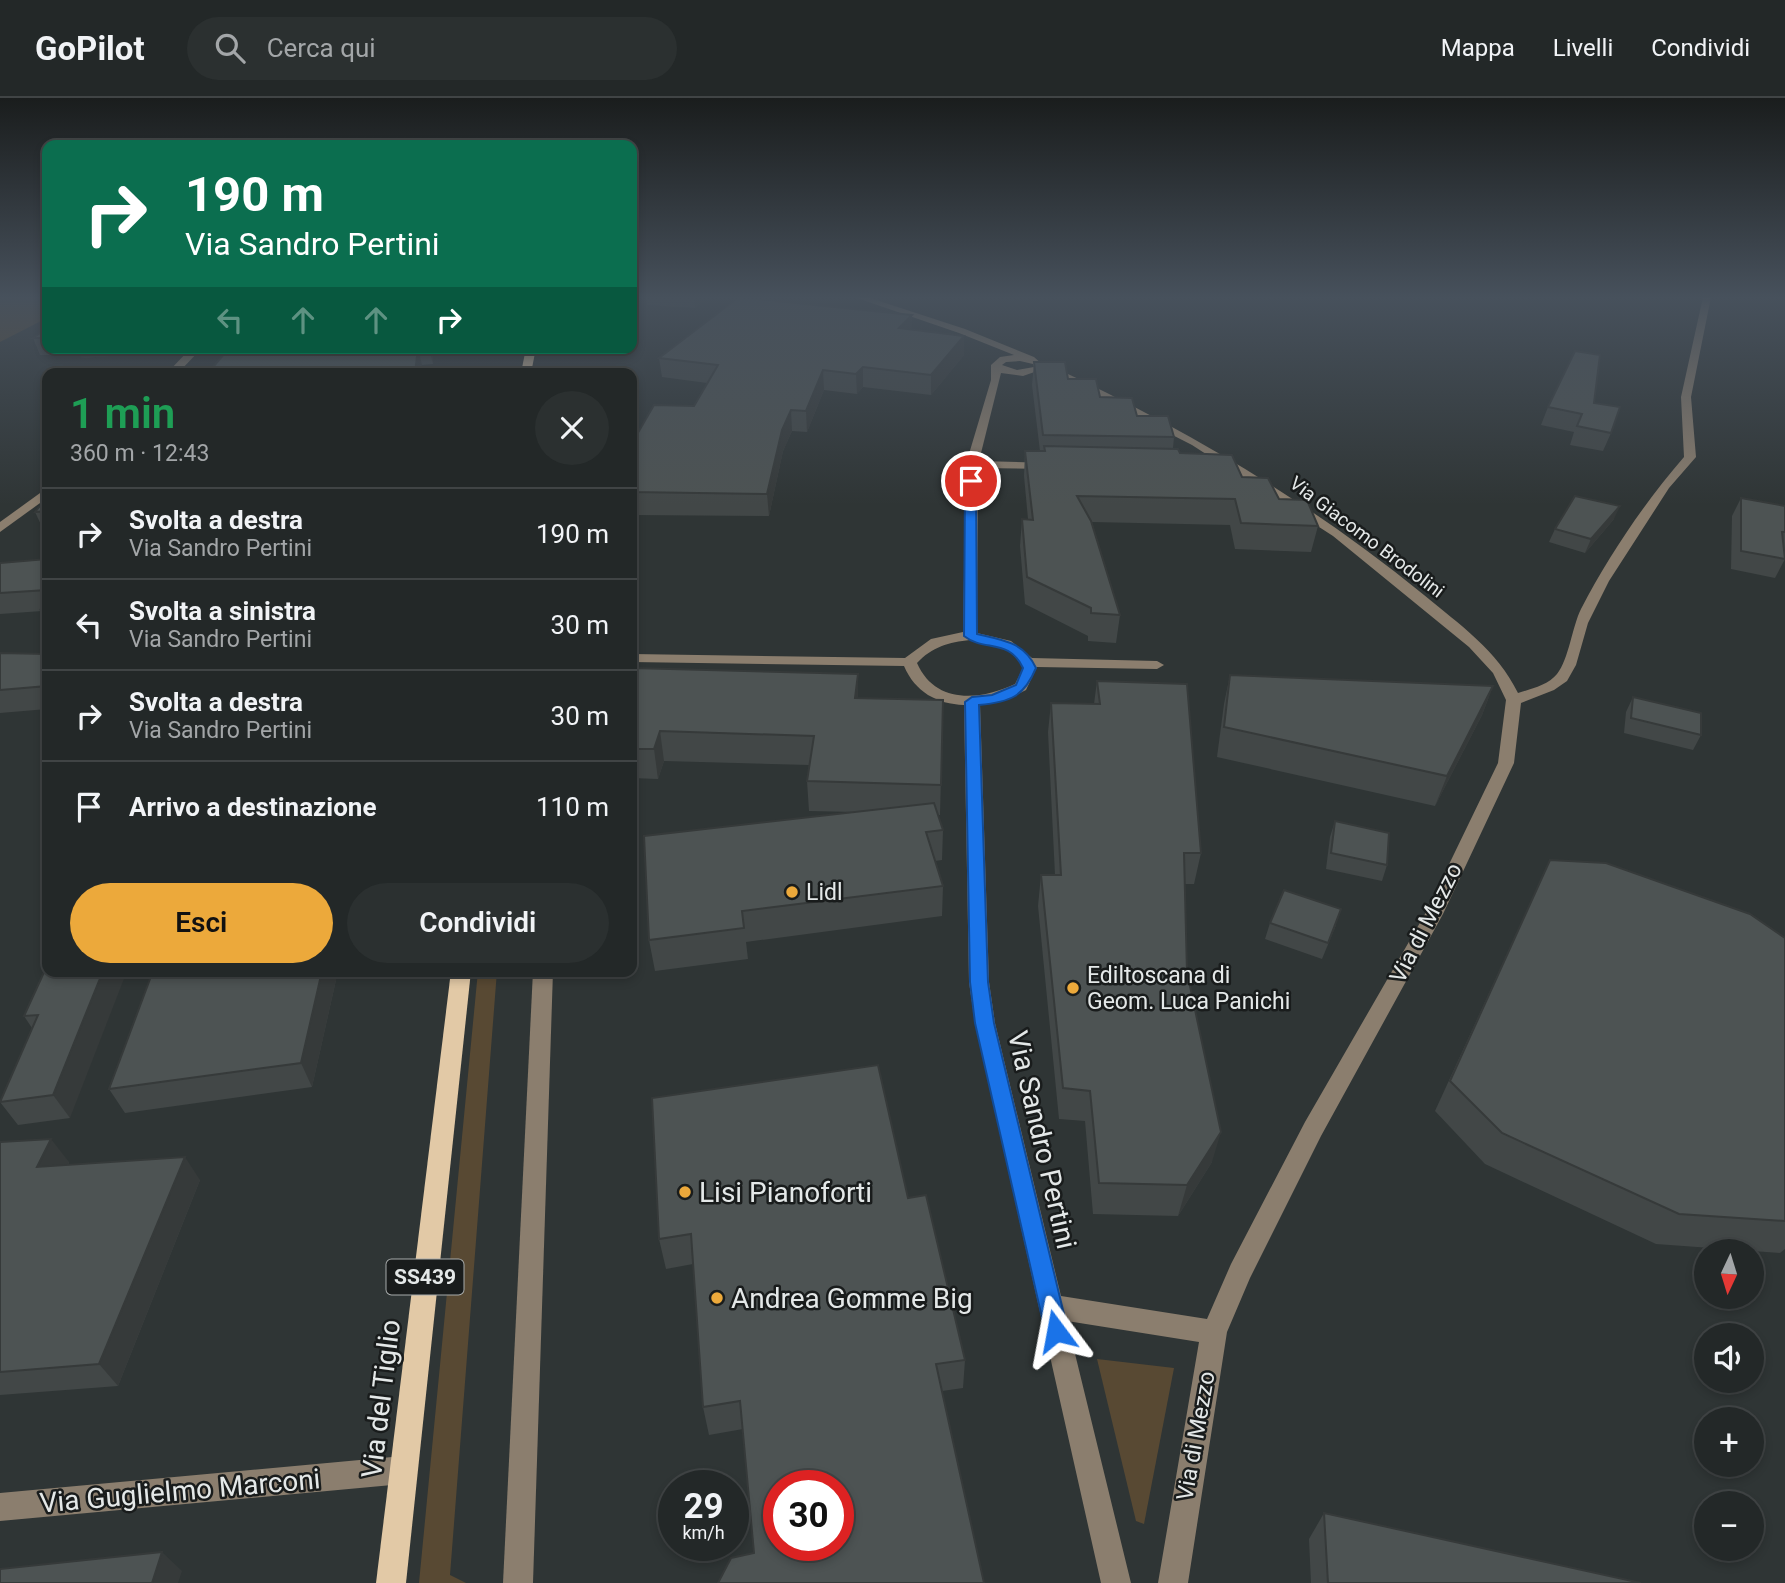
<!DOCTYPE html>
<html lang="it">
<meta charset="utf-8">
<style>
body{margin:0;font-family:Roboto,sans-serif;background:#2b3030;color:#f1f3f6;height:100vh;display:flex;flex-direction:column;font-size:26px;white-space:nowrap}
*{box-sizing:border-box;margin:0}
p{font-size:23px;color:#a3a6a8}
.icon{flex:none;width:38px;height:38px;fill:none;stroke:currentColor;stroke-width:2;stroke-linecap:round;stroke-linejoin:round}
.map{position:relative;flex:1;overflow:hidden}
.drawer{position:absolute;left:42px;top:270px;width:595px;height:609px;display:flex;flex-direction:column;background:#232828;border-radius:14px;box-shadow:0 4px 10px #0003,0 0 0 2px #404445}
.drawer>*{flex:none}
.guide{position:absolute;left:42px;top:42px;width:595px;height:214px;border-radius:14px;box-shadow:0 4px 10px #0003,0 0 0 2px #404445;background:#0b6e4f;color:#fff;overflow:hidden}
.needle{width:46px;rotate:184deg}
.fabs{position:absolute;left:1694px;top:1141px;display:grid;gap:14px}
.fabs a{display:grid;place-items:center;width:70px;height:70px;border-radius:50%;background:#232828;box-shadow:0 4px 10px #0003,0 0 0 2px #404445;font-size:35px}
.speed{position:absolute;left:658px;top:1372px;display:flex;gap:14px;font-size:35px;font-weight:700;text-align:center}
.speed>*{display:grid;place-content:center;width:91px;height:91px;border-radius:50%;background:#232828;box-shadow:0 4px 10px #0003,0 0 0 2px #404445;line-height:1}
.speed small{font-size:18px;font-weight:400}
.speed .limit{border:10px solid #d22;background:#fff;color:#111}
.pin{position:absolute;display:grid;place-items:center;width:60px;height:60px;color:#fff;margin:-30px;border:4px solid #fff;border-radius:50%;box-shadow:0 2px 7px #0007}
.me{position:absolute;width:77px;margin:-38px;rotate:347deg;stroke-linejoin:round;filter:drop-shadow(0 0 5px #0008)}
.turn{display:flex;align-items:center;gap:24px;height:147px;padding:0 28px;font-size:32px}
.turn .icon{width:91px;height:91px;stroke-width:2.5}
.turn b{display:block;font-size:49px;line-height:60px}
.lanes{display:flex;align-items:center;height:66px;padding:0 28px;background:#0003;justify-content:center;gap:35px;direction:ltr}
.lanes .off{opacity:.35}
.round{display:grid;place-items:center;flex:none;width:74px;height:74px;border-radius:37px;background:#2b3030}
.summary{display:flex;align-items:center;justify-content:space-between;height:119px;padding:0 28px}
h1{font-size:42px;font-weight:600;line-height:52px;color:#1e9e55}
.action{display:flex;gap:14px;margin-top:auto;padding:14px 28px}
.action a{flex:1;height:80px;border-radius:42px;background:#eca93b;color:#111;font-size:28px;font-weight:600;line-height:80px;text-align:center}
.action a+a{background:#2b3030;color:#f1f3f6}
ul{padding:0;list-style:none}
li{display:flex;align-items:center;gap:21px;height:91px;padding:0 28px;border-top:2px solid #404445}
li div{flex:1}
li b{display:block;font-size:26px}
li em{font-style:normal}
header{display:flex;align-items:center;gap:42px;box-sizing:border-box;height:98px;padding:0 35px;background:#232828;border-bottom:2px solid #404445}
header strong{font-size:33px}
nav{display:flex;gap:38px;margin-inline-start:auto;font-size:24px}
.search{width:490px;height:63px;background:#2b3030;display:flex;align-items:center;gap:18px;box-sizing:border-box;padding:0 24px;border-radius:38px;color:#a3a6a8;font-size:26px}
.map>svg:first-child{display:block}
.green{fill:#584933}
.lines{fill:none;stroke-linecap:round;stroke-linejoin:round}
.minor{fill:#8b7e6e;fill-rule:evenodd}
.major{fill:#e2c9a6;fill-rule:evenodd}
.wall{fill:#424747}
.shaded-wall{fill:#363a3a}
.building{fill:#4d5353;stroke:#363a3a;stroke-width:2;fill-rule:evenodd}
.route{fill:#1a73e8;stroke:#114b97;stroke-width:2}
.poi-dot{fill:#eca93b;stroke:#191c1c;stroke-width:2.5}
.labels{text-anchor:middle;dominant-baseline:central;stroke-width:5;stroke-linejoin:round;paint-order:stroke}
.far-street-label{font-size:19px;fill:#e4e8e8;stroke:#191c1c}
.shield{fill:#191c1c;stroke:#a7abab;stroke-width:2}
.shield-label{font-size:21px;font-weight:bold;fill:#e4e8e8}
.poi-label{font-size:23px;fill:#e4e8e8;stroke:#191c1c;text-anchor:start}
.street-label{font-size:23px;fill:#e4e8e8;stroke:#191c1c}
.near-street-label{font-size:28px;fill:#e4e8e8;stroke:#191c1c}
.near-poi-label{font-size:28px;fill:#e4e8e8;stroke:#191c1c;text-anchor:start}
</style>
<header>
<strong>GoPilot</strong>
<div class="search"><svg class="icon" aria-label="search" viewBox="0 0 24 24"><circle cx="10" cy="10" r="6"/><path d="M15 15l6 6"/></svg>Cerca qui</div>
<nav><a>Mappa</a><a>Livelli</a><a>Condividi</a></nav>
</header>
<div class="map">
<svg width="1785" height="1485" viewBox="0 0 1785 1485">
<rect width="100%" height="100%" fill="#2f3535"/>
<g class="green">
<polygon points="0,199 47,199 47,220 0,244"/>
<polygon points="478,873 497,873 450,1477 466,1485 419,1485"/>
<polygon points="1097,1261 1174,1270 1144,1426 1136,1423"/>
</g>
<g class="lines">
<g class="minor">
<path d="M854,199H867L965,231L1034,259L1043,267H1049C1184,330 1309,403 1424,497C1460,527 1497,552 1518,595C1531,591 1548,587 1557,576C1569,561 1572,529 1581,511C1609,457 1645,404 1684,359L1681,299L1703,199H1711L1691,299L1696,359L1669,390L1609,483L1588,525L1576,567L1567,583L1554,592L1521,605L1514,665L1443,816L1321,1038L1250,1180L1227,1234L1188,1485H1158L1199,1244L1067,1223L1131,1485H1101L975,925L969,884L964,607C937,606 915,594 904,568L632,564V556L905,560L931,541L963,534L966,366L991,282V267L1000,259L1014,257L959,235ZM1020,263L1033,266L1034,269L1017,272L1002,267L1006,264ZM1043,271L1192,347L1333,438L1469,549L1493,575L1506,602L1498,665L1425,816L1305,1024L1231,1166L1207,1221L1061,1198L995,925L989,884L980,606L1012,599L1026,592L1037,569L1157,571L1164,567L1157,563L1032,560L1011,543L977,535L978,370L1049,371L1055,368L1049,365L979,363L1001,275L1023,278ZM970,542C991,545 1013,549 1023,570L1015,586C979,603 935,606 917,565C932,549 949,544 970,542Z"/>
<polygon points="191,250 202,250 178,275 167,275"/>
<polygon points="47,390 47,400 0,434 0,424"/>
<polygon points="533,873 553,873 533,1485 503,1485"/>
<polygon points="403,1358 413,1362 417,1372 413,1382 403,1386 0,1423 0,1395"/>
</g>
<g class="major">
<polygon points="526,250 536,250 531,275 521,275"/>
<polygon points="451,873 471,873 406,1485 376,1485"/>
</g>
</g>
<g class="wall">
<polygon points="632,199 710,199 695,210 647,207 647,200 632,201"/>
<polygon points="912,217 911,232 964,238 964,257 931,297 863,289 857,296 824,292 807,334 792,333 783,353 769,418 632,417 632,345 694,308 707,285 662,279 659,260"/>
<polygon points="47,230 47,250 143,250 136,256 82,260 80,257 40,257 33,240"/>
<polygon points="229,250 433,250 433,266 422,267"/>
<polygon points="1034,264 1068,281 1174,339 1173,350 1180,355 1242,379 1279,401 1318,428 1311,454 1235,451 1230,427 1092,424 1120,517 1116,545 1088,543 1088,538 1025,506 1020,448 1022,421 1028,421 1024,378 1025,353 1040,353 1032,287"/>
<polygon points="1594,305 1611,335 1603,353 1570,347 1574,334 1541,327 1548,309"/>
<polygon points="47,399 47,433 44,433 35,414"/>
<polygon points="1741,400 1785,408 1785,461 1775,480 1731,471 1732,418"/>
<polygon points="1614,421 1585,455 1549,444 1555,431"/>
<polygon points="47,461 47,523 42,513 0,516 0,465"/>
<polygon points="0,555 47,556 47,611 0,615"/>
<polygon points="632,570 858,576 858,600 943,602 940,717 938,717 943,732 942,762 935,763 943,788 942,818 746,844 748,861 655,873 649,842 856,714 809,713 807,683 809,667 664,663 658,681 632,680"/>
<polygon points="1230,577 1493,588 1482,617 1435,708 1217,659 1224,606"/>
<polygon points="1097,583 1201,755 1194,786 1185,786 1187,874 1212,1064 1178,1118 1093,1116 1085,1023 1059,1021 1038,808 1041,777 1055,777 1048,634 1051,605 1094,606"/>
<polygon points="1633,599 1701,637 1693,652 1624,635 1626,614"/>
<polygon points="1335,723 1387,767 1382,783 1326,771 1330,739"/>
<polygon points="1550,762 1785,840 1785,1151 1780,1155 1656,1146 1485,1066 1435,1013"/>
<polygon points="1270,825 1336,827 1322,861 1265,841"/>
<polygon points="47,872 70,1020 18,1027 0,1004 32,930 24,918"/>
<polygon points="338,873 312,989 125,1015 109,991"/>
<polygon points="0,1044 69,1064 68,1067 200,1082 118,1288 0,1297"/>
<polygon points="908,1100 965,1262 963,1290 942,1293 754,1455 743,1331 709,1337 703,1309 693,1166 666,1171 659,1141"/>
<polygon points="1324,1415 1641,1485 1311,1485 1309,1441"/>
</g>
<g class="shaded-wall">
<polygon points="694,199 710,199 695,210"/>
<polygon points="912,217 911,236 899,230"/>
<polygon points="964,238 964,257 931,297 931,277"/>
<polygon points="77,250 143,250 136,256 82,260"/>
<polygon points="418,250 422,267 421,275 415,275"/>
<polygon points="429,250 433,250 433,266"/>
<polygon points="863,269 863,289 857,296 856,276"/>
<polygon points="823,272 824,292 807,334 806,313"/>
<polygon points="791,312 792,333 783,353 769,418 767,396 782,332"/>
<polygon points="1620,408 1614,421 1585,455 1591,441"/>
<polygon points="858,576 858,605 855,600"/>
<polygon points="1493,588 1482,617 1435,708 1447,678"/>
<polygon points="660,633 664,663 658,681 654,651"/>
<polygon points="103,873 127,873 70,1020 53,997"/>
<polygon points="322,873 338,873 312,989 301,965"/>
<polygon points="1221,1034 1212,1064 1178,1118 1187,1087"/>
<polygon points="51,1041 69,1064 55,1093 37,1069"/>
<polygon points="185,1059 200,1082 118,1288 99,1266"/>
<polygon points="162,1454 182,1473 178,1485 152,1485"/>
</g>
<g class="building">
<polygon points="739,199 912,217 899,230 964,238 931,277 863,269 856,276 823,272 806,313 791,312 782,332 767,396 632,394 632,345 654,307 694,308 718,267 659,260"/>
<polygon points="47,230 47,240 33,240"/>
<polygon points="229,250 418,250 415,275 208,275"/>
<polygon points="1575,253 1600,257 1594,305 1620,309 1611,335 1577,328 1582,316 1548,309"/>
<polygon points="1034,264 1065,264 1068,281 1096,281 1100,299 1132,300 1137,318 1168,318 1174,339 1043,337"/>
<polygon points="1044,348 1178,351 1180,355 1232,357 1242,379 1268,380 1279,401 1307,402 1318,428 1241,425 1235,401 1077,398 1091,423 1120,517 1091,515 1091,510 1027,479 1022,421 1033,422 1025,353 1045,353"/>
<polygon points="1575,398 1620,408 1591,441 1555,431"/>
<polygon points="47,399 47,413 35,414"/>
<polygon points="1741,400 1785,408 1785,434 1782,434 1785,461 1741,453"/>
<polygon points="47,461 47,492 0,495 0,465"/>
<polygon points="47,501 47,510 41,511"/>
<polygon points="0,555 47,556 47,588 0,592"/>
<polygon points="632,570 858,576 855,600 943,602 941,687 807,683 814,638 660,633 654,651 632,651"/>
<polygon points="1230,577 1493,588 1447,678 1224,629"/>
<polygon points="1097,583 1187,586 1201,755 1184,755 1187,874 1221,1034 1187,1087 1099,1085 1090,993 1063,990 1041,777 1061,777 1051,605 1100,606"/>
<polygon points="1633,599 1701,615 1701,637 1631,620"/>
<polygon points="934,705 943,732 926,734 943,788 742,813 744,830 649,842 644,738"/>
<polygon points="1335,723 1389,735 1387,767 1331,755"/>
<polygon points="1550,762 1606,765 1750,816 1785,840 1785,1123 1679,1116 1502,1035 1450,983"/>
<polygon points="1284,792 1341,811 1328,845 1270,825"/>
<polygon points="45,872 47,872 47,873 103,873 53,997 0,1004 38,917 24,918"/>
<polygon points="153,873 322,873 301,965 109,991"/>
<path d="M878,967L908,1100L926,1097L965,1262L936,1266L984,1485H718L731,1460L754,1455L740,1303L703,1309L691,1136L659,1141L652,1000ZM779,1388H838V1447H779Z"/>
<polygon points="51,1041 37,1069 185,1059 99,1266 0,1274 0,1044"/>
<polygon points="1324,1415 1641,1485 1328,1485"/>
<polygon points="162,1454 152,1485 0,1485 0,1471"/>
</g>
<linearGradient id="sky" x2="0" y2="1"><stop stop-color="#1a1d1d"/><stop offset="0.49" stop-color="#47515c"/><stop offset="1" stop-color="#47515c" stop-opacity="0"/></linearGradient>
<rect width="1785" height="407" fill="url(#sky)"/>
<path class="route" d="M971,379L976,383L977,536C1003,542 1024,544 1036,570C1024,599 1010,604 979,607L988,884L994,925L1068,1233L1065,1241L1056,1245L1048,1241L1045,1233L975,925L970,884L965,604L972,599L992,597L1016,587L1023,570C1009,540 984,554 964,538L965,383Z"/>
<g class="poi-dot">
<circle cx="792" cy="794" r="7"/>
<circle cx="1073" cy="890" r="7"/>
<circle cx="685" cy="1094" r="7"/>
<circle cx="717" cy="1200" r="7"/>
</g>
<g class="labels">
<g class="far-street-label">
<text transform="translate(1367 439) rotate(37)">Via Giacomo Brodolini</text>
</g>
<rect class="shield" x="386.5" y="1161.5" width="77" height="35" rx="5"/>
<g class="shield-label">
<text x="425" y="1179">SS439</text>
</g>
<g class="poi-label">
<text x="806" y="794">Lidl</text>
<text x="1087" y="877">Ediltoscana di<tspan x="1087" dy="26">Geom. Luca Panichi</tspan></text>
</g>
<g class="street-label">
<text transform="translate(1426 825) rotate(-63)">Via di Mezzo</text>
<text transform="translate(1196 1338) rotate(-80)">Via di Mezzo</text>
</g>
<g class="near-street-label">
<text transform="translate(1042 1042) rotate(77)">Via Sandro Pertini</text>
<text transform="translate(381 1301) rotate(-83)">Via del Tiglio</text>
<text transform="translate(180 1393) rotate(-5)">Via Guglielmo Marconi</text>
</g>
<g class="near-poi-label">
<text x="699" y="1094">Lisi Pianoforti</text>
<text x="731" y="1200">Andrea Gomme Big</text>
</g>
</g>
</svg>
<div class="fabs">
<a><svg class="needle" viewBox="-14 -14 28 28"><path d="M0-13l5 13h-10z" fill="#e53935"/><path d="M0 13l5-13h-10z" fill="#a3a6a8"/></svg></a>
<a><svg class="icon" aria-label="sound" viewBox="0 0 24 24"><path d="M4 9h4l5-4v14l-5-4H4zM17 9q2 3 0 6"/></svg></a>
<a>+</a>
<a>−</a>
</div>
<div class="speed"><div>29<small>km/h</small></div><div class="limit">30</div></div>
<div class="pin" style="left:971px;top:383px;background:#d93025"><svg class="icon" aria-label="arrive" viewBox="0 0 24 24"><path d="M6 21V4h12l-3 4 3 4H6"/></svg></div>
<svg class="me" style="left:1056px;top:1233px" viewBox="-20 -20 40 40"><path d="M0-17L14 15 0 8-14 15z" fill="#1a73e8" stroke="#fff" stroke-width="4"/></svg>
<div class="guide">
<div class="turn"><svg class="icon" aria-label="right" viewBox="0 0 24 24"><path d="M7 20v-9h11M14 6l5 5-5 5"/></svg><div><b>190 m</b>Via Sandro Pertini</div></div>
<div class="lanes"><svg class="icon off" aria-label="left" viewBox="0 0 24 24"><path d="M17 20v-9H6M10 6l-5 5 5 5"/></svg><svg class="icon off" aria-label="ahead" viewBox="0 0 24 24"><path d="M12 20V5M6 11l6-6 6 6"/></svg><svg class="icon off" aria-label="ahead" viewBox="0 0 24 24"><path d="M12 20V5M6 11l6-6 6 6"/></svg><svg class="icon" aria-label="right" viewBox="0 0 24 24"><path d="M7 20v-9h11M14 6l5 5-5 5"/></svg></div>
</div>
<section class="drawer">
<div class="summary"><div><h1>1 min</h1><p>360 m · 12:43</p></div><a class="round"><svg class="icon" aria-label="close" viewBox="0 0 24 24"><path d="M6 6l12 12M18 6L6 18"/></svg></a></div>
<ul>
<li><svg class="icon" aria-label="right" viewBox="0 0 24 24"><path d="M7 20v-9h11M14 6l5 5-5 5"/></svg><div><b>Svolta a destra</b><p>Via Sandro Pertini</p></div><em>190 m</em></li>
<li><svg class="icon" aria-label="left" viewBox="0 0 24 24"><path d="M17 20v-9H6M10 6l-5 5 5 5"/></svg><div><b>Svolta a sinistra</b><p>Via Sandro Pertini</p></div><em>30 m</em></li>
<li><svg class="icon" aria-label="right" viewBox="0 0 24 24"><path d="M7 20v-9h11M14 6l5 5-5 5"/></svg><div><b>Svolta a destra</b><p>Via Sandro Pertini</p></div><em>30 m</em></li>
<li><svg class="icon" aria-label="arrive" viewBox="0 0 24 24"><path d="M6 21V4h12l-3 4 3 4H6"/></svg><div><b>Arrivo a destinazione</b></div><em>110 m</em></li>
</ul>
<div class="action"><a>Esci</a><a>Condividi</a></div>
</section>
</div>
